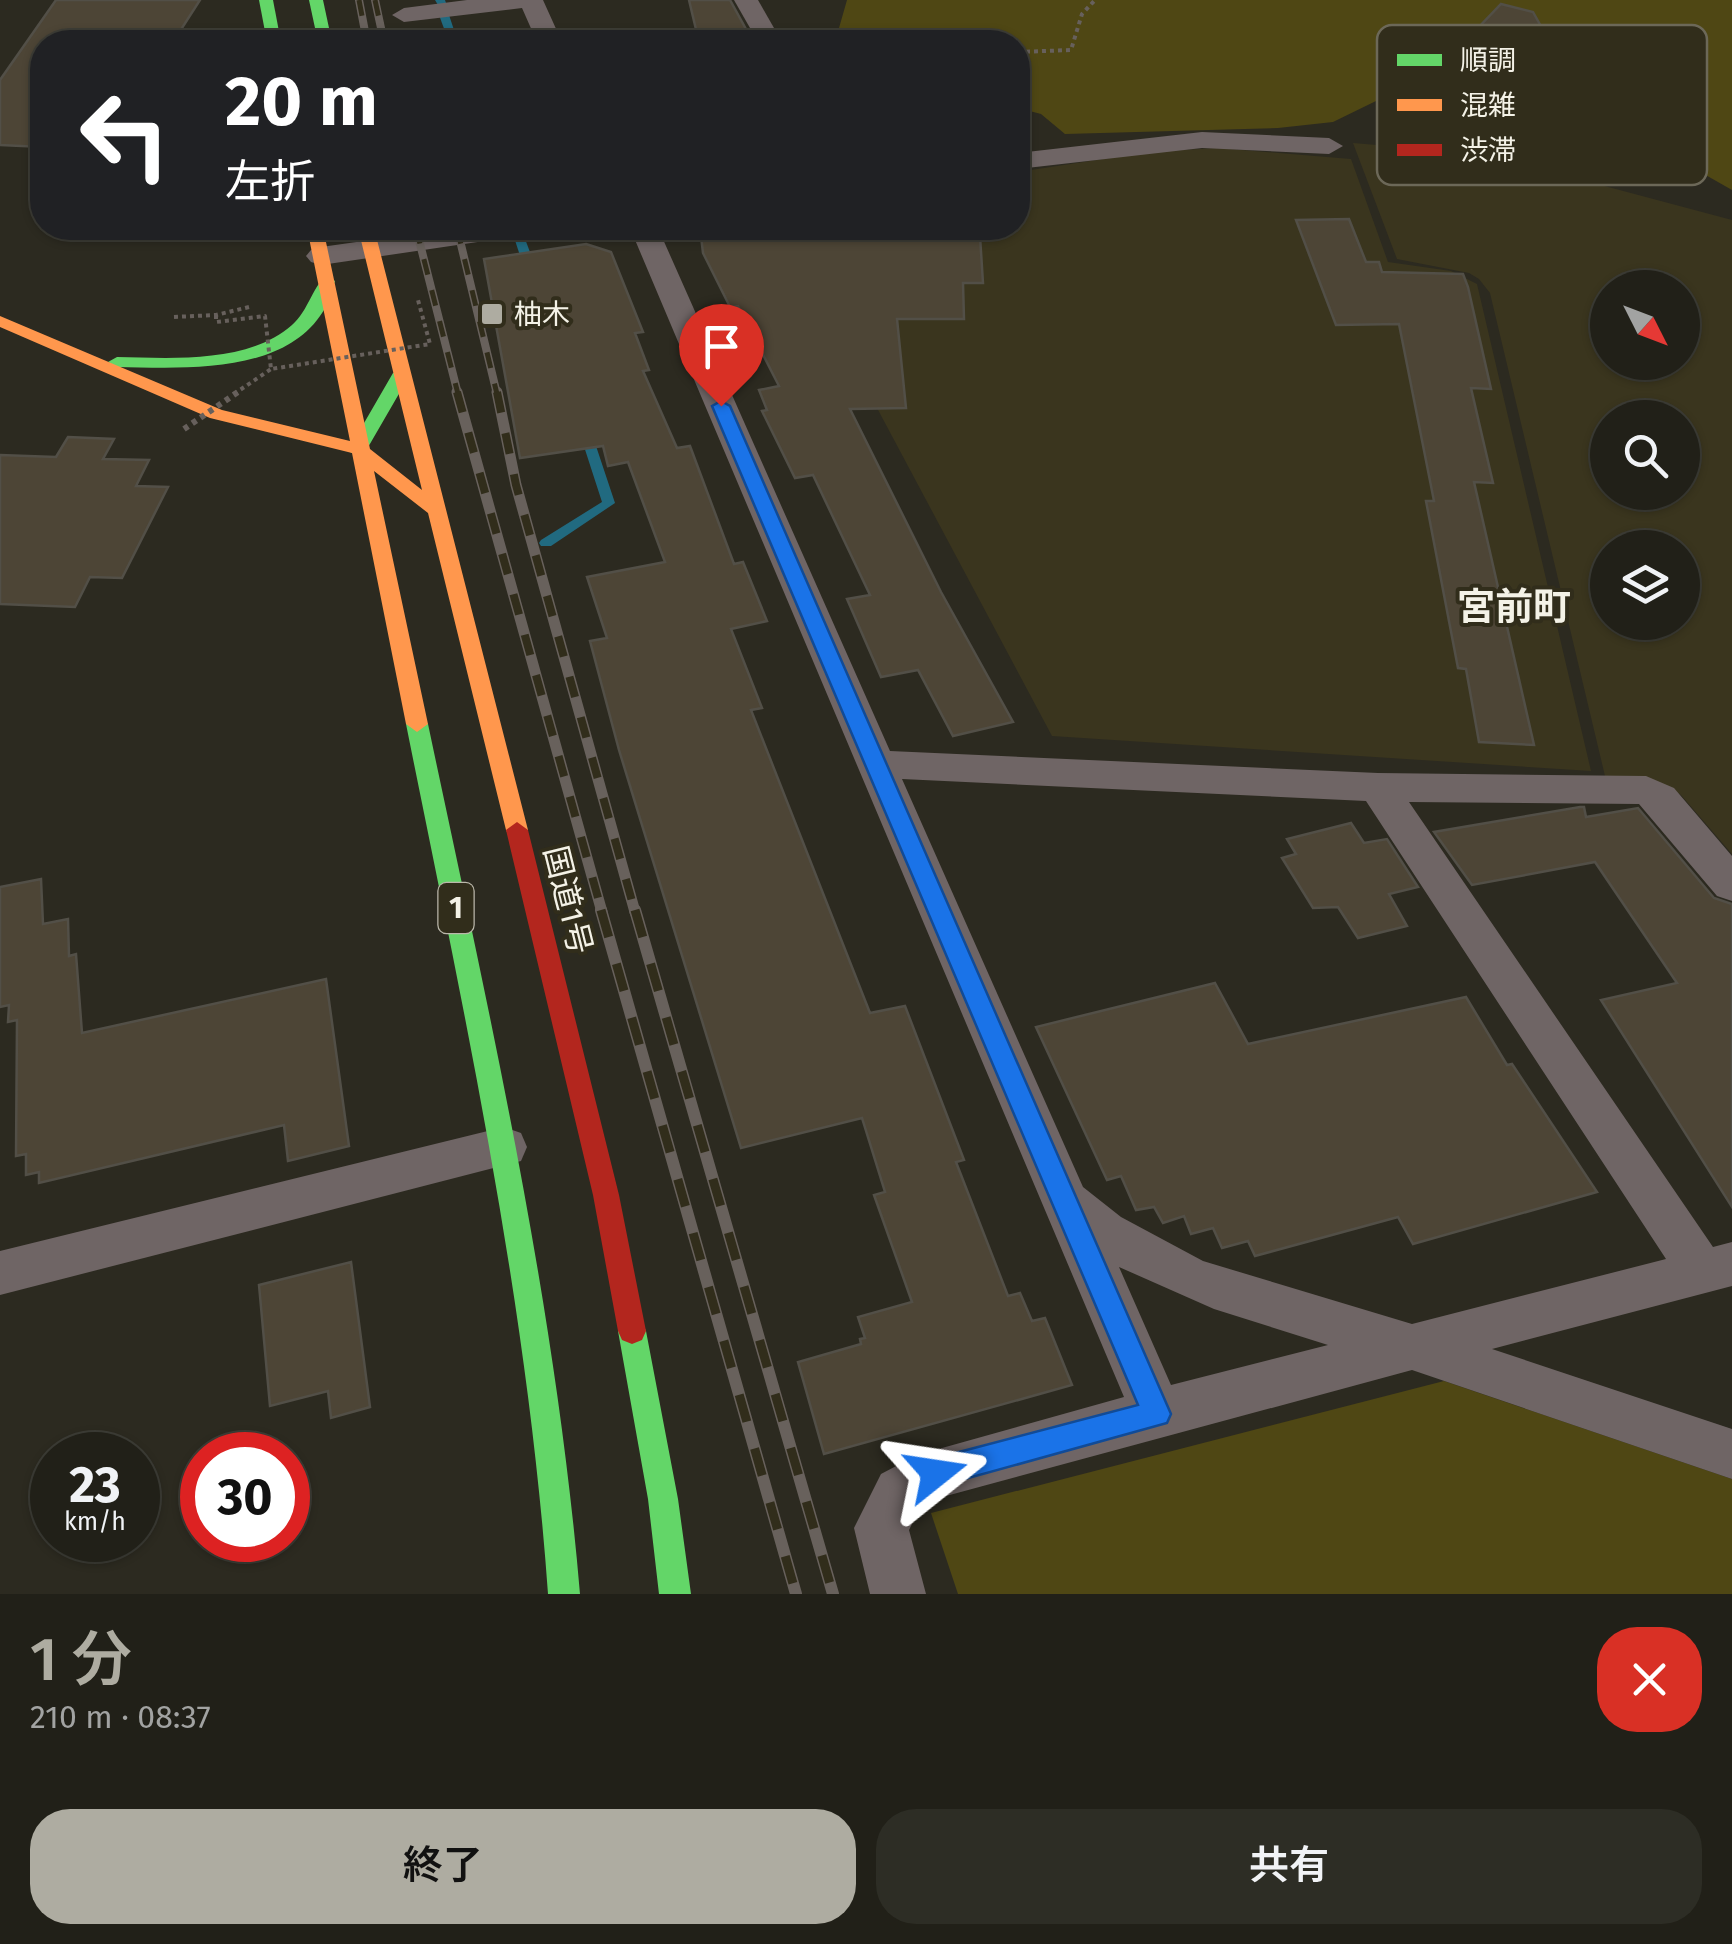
<!DOCTYPE html>
<html lang="ja">
<meta charset="utf-8">
<style>
body{margin:0;font-family:"Fira Sans","Noto Sans JP",sans-serif;background:#2d2d25;color:#f1f3f6;height:100vh;display:flex;flex-direction:column;font-size:38px;white-space:nowrap}
*{box-sizing:border-box;margin:0}
p{font-size:32px;color:#a2a3a2}
.icon{flex:none;width:55px;height:55px;fill:none;stroke:currentColor;stroke-width:2;stroke-linecap:round;stroke-linejoin:round}
.map{position:relative;height:1594px;overflow:hidden}
.side{display:flex;flex-direction:column;background:#212018;flex:1}
.side>*{flex:none}
.hud{position:absolute;left:30px;top:30px;width:1000px;height:210px;border-radius:40px;box-shadow:0 2px 8px #0004,0 0 0 2px #3e3e37;background:#202124;color:#fff;overflow:hidden}
.needle{width:65px;rotate:132deg}
.buttons{position:absolute;left:1590px;top:270px;display:grid;gap:20px}
.buttons a{display:grid;place-items:center;width:110px;height:110px;border-radius:50%;background:#212018;box-shadow:0 2px 8px #0004,0 0 0 2px #3e3e37;font-size:50px}
.speed{position:absolute;left:30px;top:1432px;display:flex;gap:20px;font-size:50px;font-weight:700;text-align:center}
.speed>*{display:grid;place-content:center;width:130px;height:130px;border-radius:50%;background:#212018;box-shadow:0 2px 8px #0004,0 0 0 2px #3e3e37;line-height:1}
.speed small{font-size:25px;font-weight:400}
.speed .limit{border:15px solid #d22;background:#fff;color:#111}
.pin{position:absolute;display:grid;place-items:center;width:85px;height:85px;color:#fff;margin:-102px -42px;border-radius:50% 50% 50% 0;rotate:-45deg;box-shadow:0 0 10px #0007}
.pin .icon{rotate:45deg}
.me{position:absolute;width:110px;margin:-55px;rotate:75deg;stroke-linejoin:round;filter:drop-shadow(0 0 8px #0008)}
.turn{display:flex;align-items:center;gap:35px;height:210px;padding:0 30px;font-size:45px}
.turn .icon{width:130px;height:130px;stroke-width:2.5}
.turn b{display:block;font-size:70px;line-height:85px}
.round{display:grid;place-items:center;flex:none;width:105px;height:105px;border-radius:40px;background:#2d2d25}
.overview{display:flex;align-items:center;justify-content:space-between;height:170px;padding:0 30px}
h1{font-size:60px;font-weight:600;line-height:75px;color:#aeaca1}
.primary-button{display:flex;gap:20px;margin-top:auto;padding:20px 30px}
.primary-button a{flex:1;height:115px;border-radius:40px;background:#aeaca1;color:#111;font-size:40px;font-weight:600;line-height:115px;text-align:center}
.primary-button a+a{background:#2d2d25;color:#f1f3f6}
.map>svg:first-child{display:block}
.built{fill:#3a351e;fill-rule:evenodd}
.green{fill:#4f4714}
.lines{fill:none;stroke-linecap:round;stroke-linejoin:round}
.stream{fill:#216a80;fill-rule:evenodd}
.building{fill:#4d4536;stroke:#524f47;stroke-width:2.5}
.path{stroke:#67605c;stroke-width:4;stroke-dasharray:4 4;stroke-linecap:butt}
.street{fill:#6f6565;fill-rule:evenodd}
.fast{fill:#63d668;fill-rule:evenodd}
.slow{fill:#ff974d;fill-rule:evenodd}
.jam{fill:#b3261e;fill-rule:evenodd}
.rail-far2-casing{stroke:#68615c;stroke-width:8}
.rail-far1-casing{stroke:#68615c;stroke-width:11}
.rail-casing{stroke:#68615c;stroke-width:12}
.rail-far2{stroke:#312d1b;stroke-width:5;stroke-dasharray:16;stroke-linecap:butt}
.rail-far1{stroke:#312d1b;stroke-width:8;stroke-dasharray:21;stroke-linecap:butt}
.rail{stroke:#312d1b;stroke-width:9;stroke-dasharray:28;stroke-linecap:butt}
.path-bridge-far1{stroke:#67605c;stroke-width:4;stroke-dasharray:4 4;stroke-linecap:butt}
.path-bridge{stroke:#67605c;stroke-width:6;stroke-dasharray:5 5;stroke-linecap:butt}
.route{fill:#1a73e8;stroke:#114b97;stroke-width:2.5}
.poi-dot{fill:#aeaca1;stroke:#312d1b;stroke-width:4}
.labels{text-anchor:middle;dominant-baseline:central;stroke-width:8;stroke-linejoin:round;paint-order:stroke}
.far-poi-label{font-size:28px;fill:#f4f2e7;stroke:#312d1b;text-anchor:start}
.shield{fill:#312d1b;stroke:#bab7aa;stroke-width:2.5}
.shield-label{font-size:30px;font-weight:bold;fill:#f4f2e7}
.street-label{font-size:32px;fill:#f4f2e7;stroke:#312d1b}
.quarter-label{font-size:38px;font-weight:bold;fill:#f4f2e7;stroke:#312d1b}
.key{fill:#312d1b;stroke:#6c6858;stroke-width:2.5}
.key-label{font-size:28px;fill:#f4f2e7}
</style>
<div class="map">
<svg width="1732" height="1594" viewBox="0 0 1732 1594">
<rect width="100%" height="100%" fill="#2c2a20"/>
<g class="built">
<path d="M1353,143L1448,151L1522,164L1732,220V854L1681,795L1667,786L1605,776L1490,293L1479,279L1469,273L1397,259ZM1608,288H1682V362H1608ZM1608,418H1682V492H1608ZM1608,548H1682V622H1608Z"/>
<polygon points="1217,148 1351,159 1388,262 1451,271 1477,284 1591,771 1052,736 781,228 1018,228 1018,172 1149,152"/>
</g>
<g class="green">
<polygon points="847,0 1732,0 1732,190 1688,165 1637,94 1587,63 1525,38 1459,44 1417,81 1333,122 1278,128 1065,134 1041,114 1018,108 1018,42 835,42"/>
<polygon points="1444,1381 1732,1479 1732,1594 958,1594 931,1513"/>
</g>
<g class="lines">
<g class="stream">
<polygon points="435,0 445,0 446,3 438,5"/>
<polygon points="444,12 449,15 458,42 449,42 439,15"/>
<polygon points="511,228 521,228 537,271 535,273 527,273 525,271"/>
<polygon points="585,427 591,431 615,503 551,546 541,546 539,543 541,540 602,502 579,431"/>
</g>
</g>
<g class="building">
<polygon points="56,0 200,0 173,42 42,42 42,147 0,145 0,80"/>
<polygon points="689,0 730,0 753,42 699,42"/>
<polygon points="1501,4 1533,12 1581,98 1602,98 1629,140 1541,140 1530,120 1489,120 1477,96 1465,96 1437,38 1481,38 1477,29"/>
<polygon points="1349,219 1366,262 1379,262 1382,272 1463,274 1468,287 1491,389 1471,388 1493,483 1474,482 1534,745 1479,742 1466,669 1458,668 1426,501 1434,501 1399,324 1336,325 1296,220"/>
<polygon points="700,228 955,228 956,235 980,236 983,283 963,283 964,319 897,319 906,408 850,409 941,592 1013,722 953,736 918,670 881,677 847,599 870,595 813,475 795,478 762,411 767,410 759,390 779,386 738,306 730,307 703,253"/>
<polygon points="586,244 611,252 643,332 635,333 649,370 643,371 677,448 690,446 734,564 743,562 767,621 731,629 762,708 751,710 870,1013 905,1006 964,1160 956,1162 1008,1296 1020,1293 1032,1321 1045,1318 1072,1385 824,1454 798,1362 861,1344 860,1339 865,1338 858,1317 912,1302 874,1195 885,1192 862,1118 741,1148 619,750 590,641 607,638 587,577 665,562 628,462 608,466 603,446 520,458 484,259"/>
<polygon points="68,437 114,439 103,459 149,460 136,486 168,487 122,578 90,577 75,607 0,604 0,455 56,457"/>
<polygon points="1580,807 1584,807 1586,817 1638,808 1714,898 1732,904 1732,1207 1601,1000 1677,983 1595,862 1472,885 1434,832"/>
<polygon points="1351,823 1364,843 1387,839 1418,887 1389,894 1407,926 1358,938 1338,907 1313,908 1282,858 1296,854 1287,839"/>
<polygon points="41,879 43,924 68,919 69,956 76,954 82,1033 326,979 349,1146 288,1161 284,1125 39,1183 39,1172 26,1175 26,1154 16,1156 17,1020 8,1022 9,1005 0,1007 0,887"/>
<polygon points="1215,983 1248,1044 1466,997 1507,1065 1512,1064 1597,1192 1413,1244 1398,1217 1255,1256 1248,1241 1222,1248 1213,1228 1191,1234 1184,1216 1163,1223 1154,1207 1136,1210 1121,1176 1107,1180 1036,1027"/>
<polygon points="351,1262 370,1407 331,1418 328,1391 270,1406 259,1285"/>
</g>
<g class="lines">
<g class="path">
<polyline points="861,42 919,32 955,42"/>
<polyline points="1018,52 1071,50 1082,14 1095,0"/>
<polyline points="174,317 216,315 249,307"/>
</g>
<g class="street">
<polygon points="467,0 543,0 562,42 537,42 522,8 404,22 392,15 404,8"/>
<polygon points="734,0 758,0 782,42 758,42"/>
<polygon points="1202,132 1329,138 1343,146 1329,154 1202,148 1018,169 1018,153"/>
<polygon points="456,228 526,228 522,234 512,237 321,265 311,262 306,256 311,250 321,247"/>
<path d="M630,228H658L890,751L1378,773L1646,776L1674,788L1732,856V901L1717,896L1639,804L1409,802L1713,1247L1732,1242V1286L1492,1349L1732,1429V1479L1412,1370L946,1496L919,1510L909,1530L926,1594H870L854,1528L881,1474L917,1455L1124,1397ZM902,779L1366,801L1666,1259L1412,1324L1203,1261L1121,1217L1083,1187ZM1119,1267L1214,1309L1328,1345L1171,1385Z"/>
<polygon points="504,1127 521,1133 527,1147 521,1161 0,1295 0,1251"/>
</g>
<g class="fast">
<polygon points="259,0 273,0 281,42 267,42"/>
<polygon points="309,0 323,0 332,42 318,42"/>
<path d="M327,276L335,281C331,293 328,306 320,316C279,375 180,368 117,367L108,362L117,357C171,358 248,364 292,325C308,312 315,281 327,276Z"/>
<polygon points="402,368 411,373 367,449 365,453 351,453 349,449 393,373"/>
<path d="M417,716L428,724C489,1013 555,1299 580,1594H548C527,1299 464,1013 406,724Z"/>
<polygon points="632,1318 642,1322 646,1331 678,1499 691,1594 659,1594 648,1499 618,1331 622,1322"/>
</g>
<polygon class="slow" points="307,228 323,228 370,449 422,490 358,228 374,228 528,830 525,836 509,836 506,830 428,513 374,471 428,724 417,732 406,724 352,453 210,418 0,327 0,316 222,410 350,441"/>
<polygon class="jam" points="517,822 528,830 619,1195 646,1331 642,1340 632,1344 622,1340 618,1331 593,1195 506,830"/>
<defs>
<g id="rail-far2">
<polyline points="359,0 367,42"/>
<polyline points="375,0 384,42"/>
<polyline points="416,228 458,394"/>
<polyline points="457,228 497,394"/>
</g>
<g id="rail-far1">
<polyline points="457,392 602,912"/>
<polyline points="497,392 516,485 635,912"/>
</g>
<g id="rail">
<polyline points="601,910 796,1594"/>
<polyline points="635,910 833,1594"/>
</g>
</defs>
<use href="#rail-far2" class="rail-far2-casing"/>
<use href="#rail-far1" class="rail-far1-casing"/>
<use href="#rail" class="rail-casing"/>
<use href="#rail-far2" class="rail-far2"/>
<use href="#rail-far1" class="rail-far1"/>
<use href="#rail" class="rail"/>
<g class="path-bridge-far1">
<polyline points="216,315 216,322 265,316 271,369 430,344 418,300"/>
<polyline points="234,394 271,369"/>
</g>
<polyline class="path-bridge" points="184,429 238,392"/>
</g>
<polygon class="route" points="721,401 730,406 1171,1414 1167,1423 936,1487 926,1483 921,1473 926,1462 936,1458 1138,1405 712,406"/>
<rect class="poi-dot" x="480" y="302" width="24" height="24" rx="5"/>
<g class="labels">
<g class="far-poi-label">
<text x="514" y="314">柚木</text>
</g>
<rect class="shield" x="438.5" y="883" width="35" height="50" rx="8"/>
<g class="shield-label">
<text x="456" y="908">1</text>
</g>
<g class="street-label">
<text transform="translate(568 900) rotate(76)">国道1号</text>
</g>
<g class="quarter-label">
<text x="1514" y="607">宮前町</text>
</g>
</g>
<rect x="1377" y="25" width="330" height="160" rx="15" class="key"/>
<rect x="1397" y="54" width="45" height="12" fill="#63d668"/>
<rect x="1397" y="99" width="45" height="12" fill="#ff974d"/>
<rect x="1397" y="144" width="45" height="12" fill="#b3261e"/>
<g class="key-label">
<text x="1460" y="70">順調</text>
<text x="1460" y="115">混雑</text>
<text x="1460" y="160">渋滞</text>
</g>
</svg>
<div class="buttons">
<a><svg class="needle" viewBox="-14 -14 28 28"><path d="M0-13l5 13h-10z" fill="#e53935"/><path d="M0 13l5-13h-10z" fill="#a2a3a2"/></svg></a>
<a><svg class="icon" aria-label="search" viewBox="0 0 24 24"><circle cx="10" cy="10" r="6"/><path d="M15 15l6 6"/></svg></a>
<a><svg class="icon" aria-label="layers" viewBox="0 0 24 24"><path d="M12 4l9 5-9 5-9-5zM3 14l9 5 9-5"/></svg></a>
</div>
<div class="speed"><div>23<small>km/h</small></div><div class="limit">30</div></div>
<div class="pin" style="left:721px;top:406px;background:#d93025"><svg class="icon" aria-label="arrive" viewBox="0 0 24 24"><path d="M6 21V4h12l-3 4 3 4H6"/></svg></div>
<svg class="me" style="left:936px;top:1473px" viewBox="-20 -20 40 40"><path d="M0-17L14 15 0 8-14 15z" fill="#1a73e8" stroke="#fff" stroke-width="4"/></svg>
<div class="hud">
<div class="turn"><svg class="icon" aria-label="left" viewBox="0 0 24 24"><path d="M17 20v-9H6M10 6l-5 5 5 5"/></svg><div><b>20 m</b>左折</div></div>
</div>
</div>
<section class="side">
<div class="overview"><div><h1>1 分</h1><p>210 m · 08:37</p></div><a class="round" style="background:#d93025;color:#fff"><svg class="icon" aria-label="close" viewBox="0 0 24 24"><path d="M6 6l12 12M18 6L6 18"/></svg></a></div>
<div class="primary-button"><a>終了</a><a>共有</a></div>
</section>
